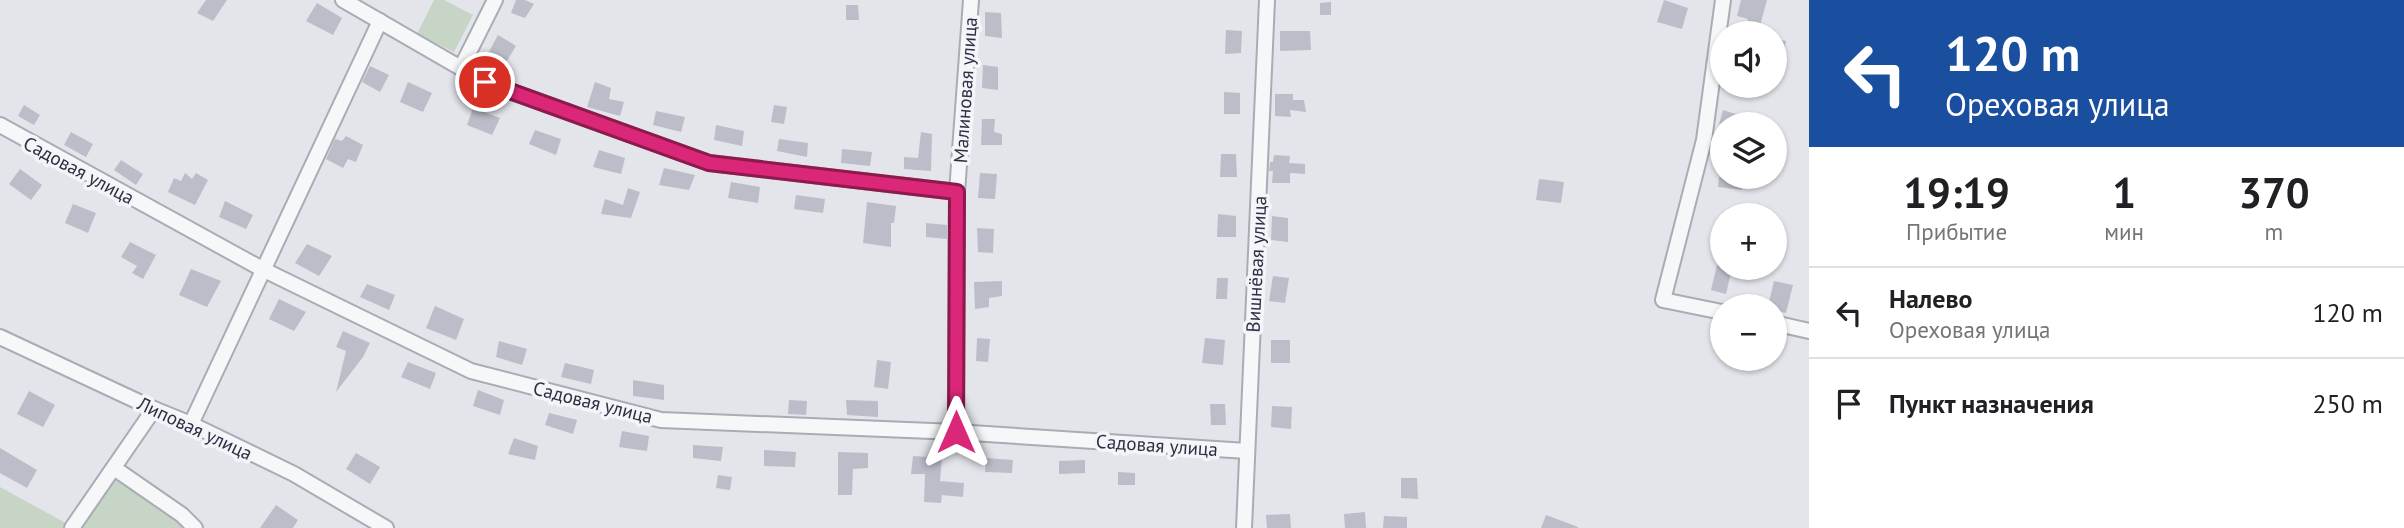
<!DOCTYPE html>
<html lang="ru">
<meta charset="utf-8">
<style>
body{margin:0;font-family:"PT Sans",sans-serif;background:#f2f2f2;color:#202124;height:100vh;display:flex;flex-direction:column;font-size:26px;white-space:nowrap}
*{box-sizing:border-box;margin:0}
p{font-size:23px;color:#757577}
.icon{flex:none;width:38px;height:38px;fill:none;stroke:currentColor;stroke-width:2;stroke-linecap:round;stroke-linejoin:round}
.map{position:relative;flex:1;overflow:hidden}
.sheet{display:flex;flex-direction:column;background:#fff;width:595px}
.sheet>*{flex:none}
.banner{background:#1a4fa0;color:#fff;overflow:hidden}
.fabs{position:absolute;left:1710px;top:21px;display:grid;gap:14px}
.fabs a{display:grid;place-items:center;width:77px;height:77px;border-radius:50%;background:#fff;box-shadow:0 2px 5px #0004;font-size:35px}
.pin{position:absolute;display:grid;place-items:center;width:60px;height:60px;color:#fff;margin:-30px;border:4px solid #fff;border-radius:50%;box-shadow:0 2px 7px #0007}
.me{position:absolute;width:77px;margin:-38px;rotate:0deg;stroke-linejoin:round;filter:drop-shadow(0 0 5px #0008)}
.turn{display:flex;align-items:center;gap:24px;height:147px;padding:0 21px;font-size:32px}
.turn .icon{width:91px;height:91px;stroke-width:2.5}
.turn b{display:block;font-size:49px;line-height:60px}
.eta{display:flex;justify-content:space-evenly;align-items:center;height:119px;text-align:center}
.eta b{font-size:42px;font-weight:600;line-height:49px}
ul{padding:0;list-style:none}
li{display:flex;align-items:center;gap:21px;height:91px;padding:0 21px;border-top:2px solid #e0e0e0}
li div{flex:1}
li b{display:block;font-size:26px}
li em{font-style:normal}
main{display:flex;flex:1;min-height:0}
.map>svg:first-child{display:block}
.green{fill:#c6d5c5}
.building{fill:#bbbec8}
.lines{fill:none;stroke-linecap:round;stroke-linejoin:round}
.minor-casing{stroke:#a9abb5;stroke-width:18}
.minor{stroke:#f6f7f9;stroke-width:14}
.route-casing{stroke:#8e194d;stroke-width:18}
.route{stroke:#db2777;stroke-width:12}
.labels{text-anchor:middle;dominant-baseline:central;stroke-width:7;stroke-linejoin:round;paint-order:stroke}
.street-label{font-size:19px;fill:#2c3043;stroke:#f3f5f8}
</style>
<main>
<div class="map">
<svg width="1809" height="528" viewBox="0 0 1809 528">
<rect width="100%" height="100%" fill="#e4e5eb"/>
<g class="green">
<polygon points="434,0 444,0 473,15 454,52 417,34"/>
<polygon points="114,468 195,528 0,528 0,487 73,527"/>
</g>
<g class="building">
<polygon points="206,0 227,0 213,21 197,13"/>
<polygon points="516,0 525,0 534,4 525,18 511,13"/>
<polygon points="1664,0 1688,8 1682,29 1657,22"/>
<polygon points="1741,0 1767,0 1758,33 1744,33 1748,19 1737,16"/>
<polygon points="1331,2 1331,15 1320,15 1320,3"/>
<polygon points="317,3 342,18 333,35 306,21"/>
<polygon points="846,5 858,5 859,20 846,20"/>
<polygon points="985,12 1001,13 1002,38 985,36"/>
<polygon points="1226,30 1242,31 1241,53 1225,54"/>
<polygon points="1280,31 1310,31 1311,50 1280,51"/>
<polygon points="498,35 516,46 502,69 485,59"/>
<polygon points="1774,38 1786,41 1778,72 1774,71"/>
<polygon points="983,65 998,67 998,90 982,88"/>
<polygon points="370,66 389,75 380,92 362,82"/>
<polygon points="408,82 432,93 423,112 400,102"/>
<polygon points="595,82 611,88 609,99 624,102 620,116 587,107"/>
<polygon points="1224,92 1240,93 1240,114 1224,114"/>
<polygon points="1275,94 1293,94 1293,100 1304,100 1306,112 1290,110 1291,117 1275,116"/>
<polygon points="24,105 40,115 34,125 18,116"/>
<polygon points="774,105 787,107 784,124 771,122"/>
<polygon points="473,108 500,118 492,135 467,125"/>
<polygon points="1723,110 1761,122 1760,124 1719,124"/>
<polygon points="656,111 685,117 681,132 653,125"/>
<polygon points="982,119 995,119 994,132 1002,134 1002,145 981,145"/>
<polygon points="716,125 744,131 742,146 714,140"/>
<polygon points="535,130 561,139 556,155 529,144"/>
<polygon points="71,132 93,144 86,157 64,145"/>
<polygon points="921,132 932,134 931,171 904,169 904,157 918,158"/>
<polygon points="346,136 363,145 356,162 348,159 343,168 326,159 335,139 342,141"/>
<polygon points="779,139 808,143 807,157 777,151"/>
<polygon points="842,149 872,152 870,166 841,163"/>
<polygon points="599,150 625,158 621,174 593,167"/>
<polygon points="1221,154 1236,154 1237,177 1220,177"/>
<polygon points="1274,155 1290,156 1289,163 1305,164 1305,174 1290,173 1290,183 1272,183 1273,171 1269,171 1270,162 1273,162"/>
<polygon points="121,160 143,174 136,185 114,170"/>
<polygon points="664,168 695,175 689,190 659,185"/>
<polygon points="20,169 42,185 31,200 9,184"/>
<polygon points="185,173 192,179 196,173 208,180 195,205 168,192 174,178 181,181"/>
<polygon points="980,173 997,174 995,199 978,198"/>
<polygon points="1719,177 1743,177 1742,190 1718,187"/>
<polygon points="1539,179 1564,182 1561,203 1536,200"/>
<polygon points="731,182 760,187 758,203 728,198"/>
<polygon points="628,188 640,192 631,218 601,214 605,199 623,205"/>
<polygon points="796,195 825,199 823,213 794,209"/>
<polygon points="225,201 253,215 246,229 219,217"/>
<polygon points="867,202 896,206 894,223 891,223 891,247 863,243"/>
<polygon points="73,204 96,213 88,233 65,223"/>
<polygon points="1218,214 1236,216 1236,237 1217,237"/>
<polygon points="1272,216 1288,218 1288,242 1271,240"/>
<polygon points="926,223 947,225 947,239 926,237"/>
<polygon points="977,228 994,229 993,253 978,252"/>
<polygon points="130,242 156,255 143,279 132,273 137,266 121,257"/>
<polygon points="307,244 332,256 319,276 295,263"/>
<polygon points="1717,265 1722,268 1732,268 1726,294 1711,290"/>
<polygon points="191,269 221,281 207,307 179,295"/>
<polygon points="1273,276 1289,278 1285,303 1269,301"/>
<polygon points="1217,278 1228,278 1227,299 1216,299"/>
<polygon points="1002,281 1002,296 989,298 989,307 975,309 974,282"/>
<polygon points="1774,281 1793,285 1786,313 1774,310 1774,306 1768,306"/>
<polygon points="367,284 395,295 389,310 360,297"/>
<polygon points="279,299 306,312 294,331 269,319"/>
<polygon points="435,306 464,319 456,340 426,328"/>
<polygon points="343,331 370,343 363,357 336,392 346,351 336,347"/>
<polygon points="977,338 990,339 988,362 976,361"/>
<polygon points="1205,338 1225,340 1223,365 1202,363"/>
<rect x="1271" y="340" width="19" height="23"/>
<polygon points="499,341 527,349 522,365 496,357"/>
<polygon points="877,360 891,362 888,389 874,387"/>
<polygon points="408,362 436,373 430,389 401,377"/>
<polygon points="565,363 594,370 591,384 561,377"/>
<polygon points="633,380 664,385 664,400 633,396"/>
<polygon points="478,390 504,400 500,415 473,406"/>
<polygon points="29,391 55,405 43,427 17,414"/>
<polygon points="789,400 807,401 806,415 788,414"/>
<polygon points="846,400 878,401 878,417 847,415"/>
<polygon points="1210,404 1225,404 1226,425 1211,425"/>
<polygon points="1272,406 1292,407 1291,429 1271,427"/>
<polygon points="549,413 577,420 573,434 545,425"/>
<polygon points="622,431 649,436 647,451 619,447"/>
<polygon points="514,438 538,446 535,460 508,454"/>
<polygon points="693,445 723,447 721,461 693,458"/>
<polygon points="0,448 37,470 27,488 0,473"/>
<polygon points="764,450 796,452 795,467 764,466"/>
<polygon points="838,452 868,453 868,468 853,469 852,495 838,495"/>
<polygon points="356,453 380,467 370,484 346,469"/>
<polygon points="913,456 942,458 940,481 964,483 963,497 942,495 941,503 924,502 925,474 911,474"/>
<polygon points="986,458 1013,460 1012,473 985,472"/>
<polygon points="1085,460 1085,473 1059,474 1059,461"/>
<polygon points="1118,472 1135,473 1135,485 1118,485"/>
<polygon points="718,475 732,477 730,490 716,488"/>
<polygon points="1401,478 1417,478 1418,499 1401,498"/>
<polygon points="276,505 298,520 293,528 260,528"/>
<polygon points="1365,512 1366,528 1345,528 1344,514"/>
<polygon points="1290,514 1291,528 1267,528 1266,515"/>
<polygon points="1546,515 1578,527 1578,528 1541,528"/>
<polygon points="1384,516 1407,517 1407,528 1383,528"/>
</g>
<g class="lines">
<defs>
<g id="minor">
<polyline points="343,0 485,82 709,163 957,192"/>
<polyline points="461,68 495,0"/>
<polyline points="0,125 262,269 471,371 661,420 956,432 1247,451"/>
<polyline points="1722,312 1663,300 1704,140 1723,0"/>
<polyline points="1774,323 1809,331"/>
<polyline points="0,337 154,409 191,424 294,474 386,528"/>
<polyline points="191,424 380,21"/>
<polyline points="956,432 957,192 971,0"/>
<polyline points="114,468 182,515 195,528"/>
<polyline points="72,528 154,409"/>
<polyline points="1244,528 1267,0"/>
</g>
</defs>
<use href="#minor" class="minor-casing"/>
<use href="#minor" class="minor"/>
</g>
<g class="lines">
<defs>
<polyline id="route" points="485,82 709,163 957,192 956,432"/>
</defs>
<use href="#route" class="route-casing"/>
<use href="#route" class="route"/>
</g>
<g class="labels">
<g class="street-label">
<text transform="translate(965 90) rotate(-86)">Малиновая улица</text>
<text transform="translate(79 170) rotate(28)">Садовая улица</text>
<text transform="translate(1256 264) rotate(-87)">Вишнёвая улица</text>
<text transform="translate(593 402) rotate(14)">Садовая улица</text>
<text transform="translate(195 428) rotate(25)">Липовая улица</text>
<text transform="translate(1157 445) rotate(4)">Садовая улица</text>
</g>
</g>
</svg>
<div class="fabs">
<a><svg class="icon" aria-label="sound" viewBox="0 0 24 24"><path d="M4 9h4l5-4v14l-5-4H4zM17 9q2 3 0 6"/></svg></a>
<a><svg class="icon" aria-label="layers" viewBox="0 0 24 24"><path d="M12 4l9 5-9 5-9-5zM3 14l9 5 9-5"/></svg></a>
<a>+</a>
<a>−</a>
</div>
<div class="pin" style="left:485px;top:82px;background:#d93025"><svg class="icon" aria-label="arrive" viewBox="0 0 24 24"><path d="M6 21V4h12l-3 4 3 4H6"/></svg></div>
<svg class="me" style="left:956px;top:432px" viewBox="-20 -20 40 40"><path d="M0-17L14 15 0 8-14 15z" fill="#db2777" stroke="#fff" stroke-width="4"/></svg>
</div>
<section class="sheet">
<div class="banner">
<div class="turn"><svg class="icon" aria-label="left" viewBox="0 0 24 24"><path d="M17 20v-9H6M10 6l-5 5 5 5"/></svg><div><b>120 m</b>Ореховая улица</div></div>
</div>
<div class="eta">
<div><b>19:19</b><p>Прибытие</p></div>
<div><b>1</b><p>мин</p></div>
<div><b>370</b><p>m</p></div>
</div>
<ul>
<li><svg class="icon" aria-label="left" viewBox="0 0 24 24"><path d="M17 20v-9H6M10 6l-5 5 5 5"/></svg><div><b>Налево</b><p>Ореховая улица</p></div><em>120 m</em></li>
<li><svg class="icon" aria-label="arrive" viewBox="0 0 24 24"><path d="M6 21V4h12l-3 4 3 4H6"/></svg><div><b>Пункт назначения</b></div><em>250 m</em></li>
</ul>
</section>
</main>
